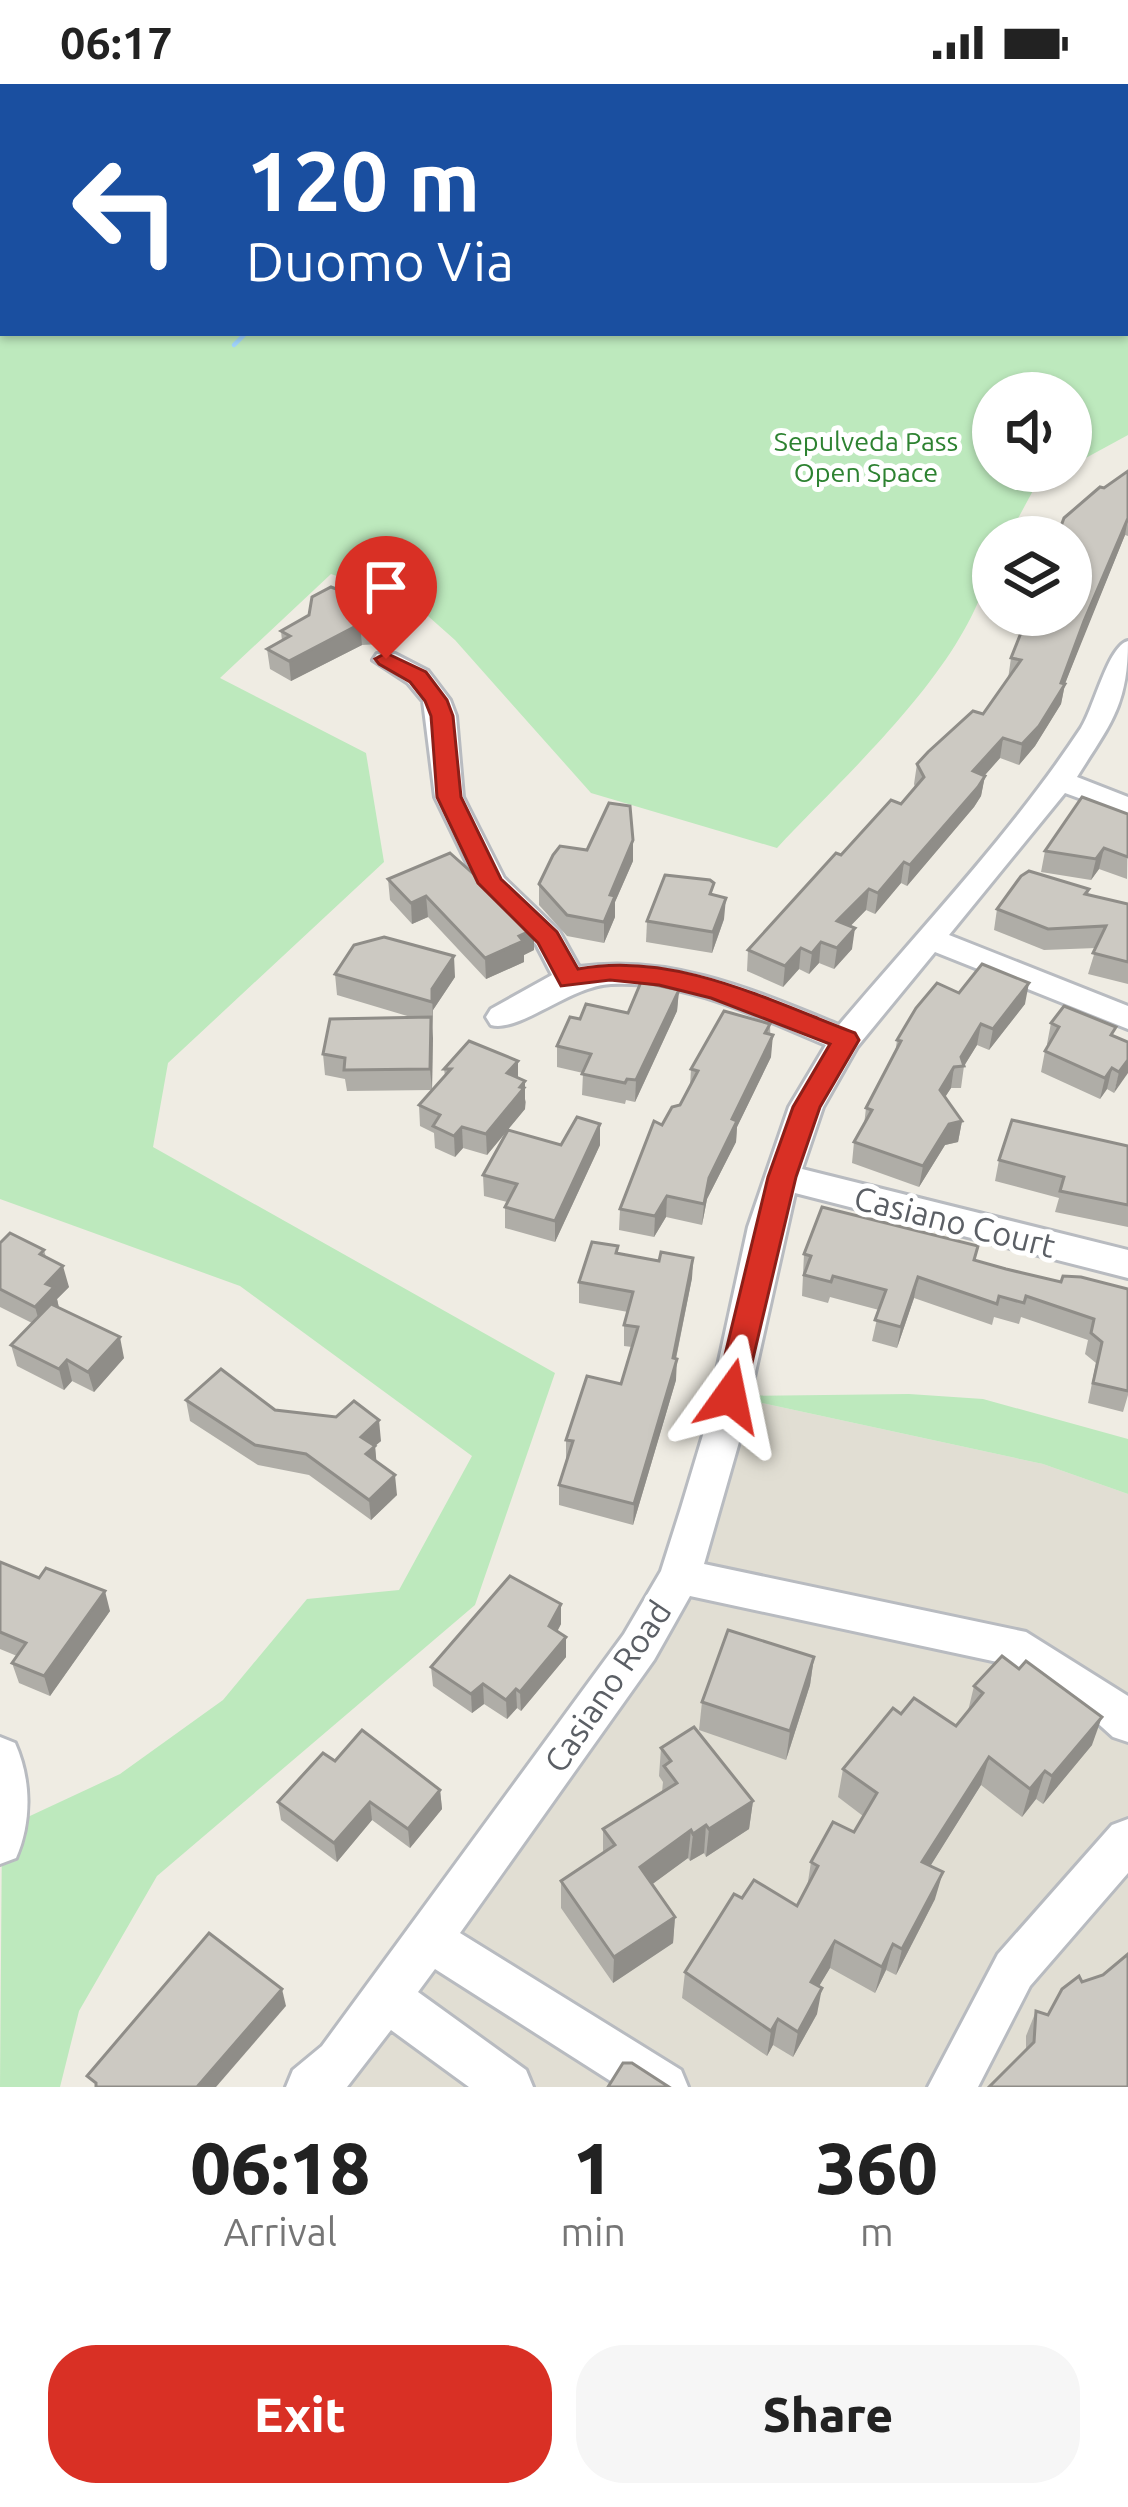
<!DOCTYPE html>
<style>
body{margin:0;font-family:Ubuntu,sans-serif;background:#f6f6f6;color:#222;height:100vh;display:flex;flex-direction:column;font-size:45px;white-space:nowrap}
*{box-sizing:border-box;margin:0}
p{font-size:39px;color:#767676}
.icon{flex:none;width:66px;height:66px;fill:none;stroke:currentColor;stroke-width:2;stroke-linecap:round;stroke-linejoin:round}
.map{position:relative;height:2003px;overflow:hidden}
.drawer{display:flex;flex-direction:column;background:#fff;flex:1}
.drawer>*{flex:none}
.guide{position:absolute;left:0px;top:0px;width:1128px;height:252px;box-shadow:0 3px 9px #0004;background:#1a4fa0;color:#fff;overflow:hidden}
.buttons{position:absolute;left:972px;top:288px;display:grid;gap:24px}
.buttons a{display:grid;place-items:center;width:120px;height:120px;border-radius:50%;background:#fff;box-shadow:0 3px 9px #0004;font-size:60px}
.pin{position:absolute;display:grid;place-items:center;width:102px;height:102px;color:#fff;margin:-123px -51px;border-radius:50% 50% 50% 0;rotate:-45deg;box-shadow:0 0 12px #0007}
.pin .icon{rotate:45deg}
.me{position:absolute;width:132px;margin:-66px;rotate:12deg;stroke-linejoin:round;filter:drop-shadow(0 0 9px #0008)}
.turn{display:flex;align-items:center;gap:42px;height:252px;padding:0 48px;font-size:54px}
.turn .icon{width:156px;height:156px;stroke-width:2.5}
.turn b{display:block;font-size:84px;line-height:102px}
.eta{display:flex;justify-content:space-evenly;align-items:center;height:204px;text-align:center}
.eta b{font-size:72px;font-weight:800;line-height:84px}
.action{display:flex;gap:24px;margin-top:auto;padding:24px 48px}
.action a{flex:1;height:138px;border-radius:48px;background:#d93025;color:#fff;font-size:48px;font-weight:800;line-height:138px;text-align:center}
.action a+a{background:#f6f6f6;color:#222}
.status{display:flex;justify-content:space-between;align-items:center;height:84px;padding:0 60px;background:#fff;direction:ltr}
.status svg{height:33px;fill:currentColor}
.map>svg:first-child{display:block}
.education{fill:#e1ded3}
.green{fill:#bde9bd}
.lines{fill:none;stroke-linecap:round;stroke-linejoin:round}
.stream{stroke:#a2d6ff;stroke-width:4.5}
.minor-casing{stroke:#b8bbc0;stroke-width:6}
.minor{fill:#fff;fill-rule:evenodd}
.wall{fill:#afada7}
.shaded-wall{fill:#8f8d88}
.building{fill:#ccc9c2;stroke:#8f8d88;stroke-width:3}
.route{fill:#d93025;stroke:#8d1f18;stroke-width:3}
.labels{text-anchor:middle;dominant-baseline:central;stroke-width:10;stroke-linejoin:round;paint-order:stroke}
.far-park-label{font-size:27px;fill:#2d8231;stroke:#fff}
.street-label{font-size:33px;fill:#5b5f65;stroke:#fff}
</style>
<div class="status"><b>06:17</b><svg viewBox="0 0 49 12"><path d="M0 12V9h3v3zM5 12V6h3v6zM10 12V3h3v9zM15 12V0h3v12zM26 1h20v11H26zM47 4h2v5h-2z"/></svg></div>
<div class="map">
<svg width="1128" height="2003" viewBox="0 0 1128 2003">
<rect width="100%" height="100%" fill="#efece3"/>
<polygon class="education" points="730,1312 1043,1380 1128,1410 1128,2003 330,2003 639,1563"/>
<g class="green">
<path d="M326,0H1128V351L1071,382V309H993V387H1061L1036,401L1008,453H993C993,562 848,687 777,764L591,709L455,556L411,517L331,490L220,594L366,669L384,778L168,979L153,1063L555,1289L475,1521L157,1792L79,1927L60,2003H0L2,1745L120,1690L223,1616L307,1515L399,1506L472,1372L240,1202L0,1115V231L3,249H1125V3H323Z"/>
<polygon points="909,1310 983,1315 1128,1355 1128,1410 1043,1380 730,1312"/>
</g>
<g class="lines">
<polyline class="stream" points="234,261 246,249"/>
<defs>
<g id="minor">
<polygon points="3,178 3,190 0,191 0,179"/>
<path d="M1128,557C1128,622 1110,640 1077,693L1128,713V732L1065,709L949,851L1128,922V945L935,868L857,963L823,1023L802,1085L1128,1166V1194L795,1109L741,1351L704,1480L1026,1548L1128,1612V1658L1113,1653L1082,1625L1016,1582L690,1512L654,1576L460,1849L681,1986L688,2003H620L435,1885L418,1908L526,1986L533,2003H469L391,1946L347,2003H286L293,1986L322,1962L624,1550L661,1487L681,1424L703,1351L748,1143L765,1093L789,1023L826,961C758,933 687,896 611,900C570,902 519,949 491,941L486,933L491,925L552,891L536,860L480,806L435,713L423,617L408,599L373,576L377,570H395L428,587L450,616L456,632L463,713L504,794L559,847L579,883C672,870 755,907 839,941C921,844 1011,750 1081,644C1094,624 1108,562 1128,557Z"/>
<path d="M0,1653L15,1659C31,1695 32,1737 16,1774L0,1780Z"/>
<polygon points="1128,1735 1128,1789 1030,1902 978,2003 928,2003 998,1870 1112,1741"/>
</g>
</defs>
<use href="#minor" class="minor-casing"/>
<use href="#minor" class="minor"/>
</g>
<g class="wall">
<polygon points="104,0 297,0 297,3 111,3"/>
<polygon points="1128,387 1128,452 1125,451 1081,558 1065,600 1061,620 1035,662 1019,681 1000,674 985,691 981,712 974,723 907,802 901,799 875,830 866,826 850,842 852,865 834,885 819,879 809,890 799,885 783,903 747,887 748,866 841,771 901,720 915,703 914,700 917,680 983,630 1008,595 1011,574 1104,404"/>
<polygon points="361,514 404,526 405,546 381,560 362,561 291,597 270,585 267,565 282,557 281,547"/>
<polygon points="1128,730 1127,795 1099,785 1091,796 1041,788 1045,767"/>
<polygon points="633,777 615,818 615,833 604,859 567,852 539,821 539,800"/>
<polygon points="388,795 534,845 534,866 524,871 524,878 486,895 428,833 412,840 390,816"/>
<polygon points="1089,805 1088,811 1128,820 1128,900 1088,890 1096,864 1044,866 994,846 997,825"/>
<polygon points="724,835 712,869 646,858 647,837"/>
<polygon points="335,890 455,893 433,926 432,1006 347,1007 345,995 325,991 323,970 414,934 337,911"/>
<polygon points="679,906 677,927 635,1018 626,1016 625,1020 582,1011 583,989 557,983 557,962 580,935 628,929"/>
<polygon points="959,909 1025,920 989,966 977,961 964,982 961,1004 951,1004 945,1013 962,1037 958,1058 945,1061 919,1103 852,1079 854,1058 864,1041 866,1024 895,970 897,956"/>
<polygon points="1051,939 1114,953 1128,958 1114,1009 1107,1005 1100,1015 1041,988 1045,967 1048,961 1047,960"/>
<polygon points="770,940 771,973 737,1043 736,1058 707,1115 702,1141 666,1133 654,1153 619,1146 620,1125 662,1041 680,1021 690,1002 691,985"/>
<polygon points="444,985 518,994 526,1018 525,1025 487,1071 463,1064 455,1073 435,1064 434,1049 420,1042 419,1021 445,992"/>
<polygon points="600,1040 600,1061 555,1158 505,1144 505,1123 507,1118 484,1112 483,1091 561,1061"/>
<polygon points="1128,1062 1128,1143 1055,1128 1059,1114 995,1097 999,1076"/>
<polygon points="0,1159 44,1166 46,1173 69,1203 57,1215 59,1224 124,1274 94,1308 72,1297 64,1306 17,1282 11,1261 32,1239 0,1223"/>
<polygon points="978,1162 975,1176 1061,1198 1128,1205 1128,1311 1123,1328 1088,1319 1096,1279 1085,1270 1088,1256 1021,1233 1019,1240 994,1233 992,1241 914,1214 897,1264 872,1257 879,1226 830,1213 828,1219 802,1212 804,1170"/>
<polygon points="618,1169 659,1177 693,1174 692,1194 676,1275 676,1296 633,1441 559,1421 559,1401 566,1376 566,1356 621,1300 632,1263 624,1262 624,1241 628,1228 579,1219 579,1198"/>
<polygon points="186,1316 275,1326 381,1357 375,1362 376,1377 397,1411 371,1436 309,1391 258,1381 190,1337"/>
<polygon points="0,1478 110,1527 50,1612 19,1599 12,1579 17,1572 0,1565"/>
<polygon points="561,1520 561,1540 557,1548 566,1573 521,1627 517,1624 507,1635 484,1620 472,1629 433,1602 431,1583"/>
<polygon points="814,1573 810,1601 786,1676 699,1646 702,1618"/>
<polygon points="974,1602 1092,1661 1043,1720 1036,1715 1022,1733 981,1701 930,1782 935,1815 896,1891 886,1886 875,1909 830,1884 819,1902 817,1930 793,1973 773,1961 767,1972 682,1914 685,1888 742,1814 797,1822 807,1804 811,1778 854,1748 863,1732 838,1713 843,1685 901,1630 956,1642 968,1627"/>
<polygon points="661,1664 753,1717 749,1745 706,1773 704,1769 690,1777 688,1774 652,1800 675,1833 673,1859 613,1899 561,1824 561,1797 603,1769 603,1745 662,1708 663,1698 659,1692"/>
<polygon points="335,1677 440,1706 442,1725 410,1764 372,1736 337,1778 281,1736 278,1718"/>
<polygon points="1103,1891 1026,1966 1026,1952 1036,1927 1048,1931 1082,1898"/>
</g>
<g class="shaded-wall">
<polygon points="2,156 3,175 0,177 0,157"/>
<polygon points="1128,434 1125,451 1064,602 1065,600 1061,620 1035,662 1019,681 1022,660 1061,599 1084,537"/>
<polygon points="404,526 405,546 381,560 380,540"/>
<polygon points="360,540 362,561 291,597 289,577"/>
<polygon points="1003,654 1000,674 970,708 973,687"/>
<polygon points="985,692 981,712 974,723 907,802 910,781"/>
<polygon points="633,756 633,777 615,818 615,833 604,859 604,838 610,811"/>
<polygon points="1104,764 1099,785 1091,796 1096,775"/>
<polygon points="904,778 901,799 875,830 878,809"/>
<polygon points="869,805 866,826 835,858 837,837"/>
<polygon points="426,812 428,833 412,840 411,819"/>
<polygon points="726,814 724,835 712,869 713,848"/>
<polygon points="855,844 852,865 834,885 837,864"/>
<polygon points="534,845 534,866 524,871 524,878 486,895 485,874 519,852"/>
<polygon points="821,858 819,879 809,890 812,869"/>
<polygon points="801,864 799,885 783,903 785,882"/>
<polygon points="454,872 455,893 433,926 433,939 432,905"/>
<polygon points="1029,899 1025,920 989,966 993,945"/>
<polygon points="679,906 677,927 635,1018 636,996"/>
<polygon points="431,933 433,954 432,1006 430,985"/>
<polygon points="981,940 977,961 964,982 961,973"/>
<polygon points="773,951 771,973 737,1043 736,1058 707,1115 702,1141 704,1120 709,1094 732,1035"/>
<polygon points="1128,976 1128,989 1114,1009 1119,988"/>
<polygon points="518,977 518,998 507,989"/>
<polygon points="954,983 951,1004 936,1027 940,1006"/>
<polygon points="1112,984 1107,1005 1100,1015 1105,994"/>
<polygon points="525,997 525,1025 487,1071 486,1050"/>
<polygon points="962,1037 958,1058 945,1061 919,1103 923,1082 949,1040"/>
<polygon points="600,1040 600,1061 555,1158 555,1137"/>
<polygon points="462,1043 463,1064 455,1073 454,1052"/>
<polygon points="667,1112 666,1133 654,1153 655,1132"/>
<polygon points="693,1174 692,1194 673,1288 677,1275 676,1296 633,1441 634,1420 673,1274"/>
<polygon points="63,1182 69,1203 57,1215 59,1224 41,1244 35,1223 46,1200"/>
<polygon points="918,1193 914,1214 897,1264 901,1243"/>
<polygon points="120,1253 124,1274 94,1308 88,1288"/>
<polygon points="67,1276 72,1297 64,1306 59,1285"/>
<polygon points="379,1336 381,1357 375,1362 377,1383 369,1390 361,1353"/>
<polygon points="395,1391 397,1411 371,1436 369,1416"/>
<polygon points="105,1507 110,1527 50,1612 44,1592"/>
<polygon points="561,1520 561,1540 549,1562 549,1542"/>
<polygon points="566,1553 566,1573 521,1627 520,1608"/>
<polygon points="814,1573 810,1601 786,1676 790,1647"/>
<polygon points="483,1600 484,1620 472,1629 471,1610"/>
<polygon points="516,1605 517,1624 507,1635 506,1616"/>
<polygon points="1102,1633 1092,1661 1043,1720 1052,1692"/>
<polygon points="989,1673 981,1701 916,1805 922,1778"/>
<polygon points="1045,1687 1036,1715 1022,1733 1030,1705"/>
<polygon points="440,1706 442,1725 410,1764 408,1745"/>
<polygon points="753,1717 749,1745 706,1773 709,1745"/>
<polygon points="370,1718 372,1736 337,1778 334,1759"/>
<polygon points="706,1741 704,1769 690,1777 693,1750"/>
<polygon points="691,1746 688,1774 639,1810 640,1783"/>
<polygon points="943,1788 935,1815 896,1891 902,1865"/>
<polygon points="675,1833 673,1859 613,1899 614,1873"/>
<polygon points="835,1857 830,1884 806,1924 811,1898"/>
<polygon points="893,1860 886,1886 875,1909 882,1883"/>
<polygon points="822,1904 817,1930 793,1973 798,1948"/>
<polygon points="282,1905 286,1922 216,2003 197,2003"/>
<polygon points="778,1935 773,1961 767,1972 771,1947"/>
</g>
<g class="building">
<polygon points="141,0 284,0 282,3 142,3 143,1"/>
<polygon points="3,110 3,161 2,156 0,157 0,112"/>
<polygon points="1128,387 1128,434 1084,537 1061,599 1065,600 1039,642 1022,660 1003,654 973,687 985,692 978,703 910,781 904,778 878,809 869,805 837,837 855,844 837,864 821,858 812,869 801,864 785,882 748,866 836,769 841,771 891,716 901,720 924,693 917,680 928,668 973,627 983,630 1021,576 1011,574 1028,531 1071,531 1071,453 1057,453 1064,434 1100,403 1104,404"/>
<polygon points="331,503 361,514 380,513 404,526 380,540 360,540 289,577 267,565 290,552 281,547 309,531 312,513"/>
<polygon points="1082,713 1128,730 1128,773 1104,764 1096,775 1045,767"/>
<polygon points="609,719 630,722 633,756 610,811 615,812 604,838 567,831 539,800 553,771 560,762 587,766"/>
<polygon points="450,769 532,842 534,845 519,852 523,857 485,874 426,812 411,819 388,795"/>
<polygon points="1029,787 1089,805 1085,810 1128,820 1128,878 1093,869 1106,842 1048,845 997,825 1021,792"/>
<polygon points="665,791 710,796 714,799 710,810 726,814 713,848 647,837"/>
<polygon points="384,853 454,872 432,905 432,918 335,890 354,861"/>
<polygon points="982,880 1029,899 993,945 981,940 961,973 964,982 954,983 940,1006 962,1037 949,1040 923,1082 854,1058 872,1026 866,1024 901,957 897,956 916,924 937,899 959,909"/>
<polygon points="641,898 679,906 636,996 627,995 625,999 582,990 591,970 557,962 570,933 580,935 586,920 628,929"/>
<polygon points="1064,922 1116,943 1111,951 1128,958 1128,976 1119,988 1112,984 1105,994 1045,967 1059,943 1051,939"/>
<polygon points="724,927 770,940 765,949 773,951 732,1035 737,1037 709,1094 704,1120 667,1112 655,1132 620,1125 654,1037 662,1041 672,1023 680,1021 698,987 691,985"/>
<polygon points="431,933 430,985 344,986 345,974 323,970 330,935"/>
<polygon points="469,957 518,977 507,989 525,997 520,1003 524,1004 486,1050 462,1043 454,1052 433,1042 440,1031 419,1021 451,985 444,985"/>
<polygon points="577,1033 600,1040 555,1137 505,1123 517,1100 483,1091 508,1046 561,1061"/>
<polygon points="1012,1036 1128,1062 1128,1121 1060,1107 1064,1093 999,1076"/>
<polygon points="822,1123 978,1162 974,1176 1006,1185 1061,1198 1063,1192 1081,1193 1128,1205 1128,1307 1093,1299 1102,1258 1091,1249 1094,1235 1026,1212 1024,1219 999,1212 997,1220 918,1193 901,1243 875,1236 886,1206 833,1192 831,1198 804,1191 811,1172 804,1170"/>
<polygon points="10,1149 44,1166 40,1170 63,1182 46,1200 54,1203 35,1223 0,1205 0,1159"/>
<polygon points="592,1158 618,1162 616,1169 659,1177 661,1168 693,1174 673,1274 677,1275 634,1420 559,1401 573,1357 566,1356 587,1292 621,1300 638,1243 624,1241 633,1208 579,1198"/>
<polygon points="51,1220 120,1253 88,1288 67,1276 59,1285 11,1261"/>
<polygon points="221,1285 275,1326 336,1333 354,1317 379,1336 361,1353 375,1362 366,1370 395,1391 369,1416 306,1370 255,1361 186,1316"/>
<polygon points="0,1478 39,1494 46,1484 105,1507 44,1592 12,1579 26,1559 0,1548"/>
<polygon points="510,1492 561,1520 549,1542 566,1553 520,1608 516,1605 506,1616 483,1600 471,1610 431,1583"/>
<polygon points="728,1546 814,1573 790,1647 702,1618"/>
<polygon points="1002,1572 1019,1585 1026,1577 1102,1633 1052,1692 1045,1687 1030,1705 989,1673 922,1778 943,1788 902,1865 893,1860 882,1883 835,1857 811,1898 822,1904 798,1948 778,1935 771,1947 685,1888 734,1810 742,1814 754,1796 797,1822 818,1782 811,1778 833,1738 854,1748 877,1709 843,1685 893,1624 901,1630 914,1614 956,1642 983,1609 974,1602"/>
<polygon points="694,1643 753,1717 709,1745 706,1741 693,1750 691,1746 640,1783 675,1833 614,1873 561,1797 615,1761 603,1745 677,1699 664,1682 671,1677 661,1664"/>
<polygon points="362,1646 440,1706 408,1745 370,1718 334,1759 278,1718 323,1669 335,1677"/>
<polygon points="209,1849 282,1905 197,2003 96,2003 96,1999 87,1992"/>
<polygon points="1128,1870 1128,2003 989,2003 1034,1958 1036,1927 1048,1931 1062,1905 1079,1892 1082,1898 1103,1891"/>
<polygon points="623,1979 632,1979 669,2003 608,2003"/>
</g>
<path class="route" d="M386,569L426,588L447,616L453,632L461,713L501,795L557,848L578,885C673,867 768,916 855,949L859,956L820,1023L796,1093L742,1321L730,1325L719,1321L715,1312L768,1093L793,1023L830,960L711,914L659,901L610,896L561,902L538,859L478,799L437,713L431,632L425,617L410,598L379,580L375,575Z"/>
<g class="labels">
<g class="far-park-label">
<text x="866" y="357">Sepulveda Pass<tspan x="866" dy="31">Open Space</tspan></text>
</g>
<g class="street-label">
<text transform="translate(955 1137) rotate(14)">Casiano Court</text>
<text transform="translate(607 1602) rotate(-56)">Casiano Road</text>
</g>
</g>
</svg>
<div class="buttons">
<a><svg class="icon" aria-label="sound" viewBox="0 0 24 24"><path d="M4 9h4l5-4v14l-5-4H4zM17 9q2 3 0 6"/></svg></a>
<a><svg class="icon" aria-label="layers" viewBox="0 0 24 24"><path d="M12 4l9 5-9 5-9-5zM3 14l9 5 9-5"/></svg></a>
</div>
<div class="pin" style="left:386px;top:575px;background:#d93025"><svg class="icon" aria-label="arrive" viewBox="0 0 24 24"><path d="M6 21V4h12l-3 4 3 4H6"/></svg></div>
<svg class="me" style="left:730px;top:1312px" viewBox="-20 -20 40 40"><path d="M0-17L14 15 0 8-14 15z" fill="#d93025" stroke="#fff" stroke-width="4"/></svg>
<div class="guide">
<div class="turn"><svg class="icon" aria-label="left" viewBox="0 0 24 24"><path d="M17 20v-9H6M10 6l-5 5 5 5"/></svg><div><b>120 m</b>Duomo Via</div></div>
</div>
</div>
<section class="drawer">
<div class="eta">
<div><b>06:18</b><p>Arrival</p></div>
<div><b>1</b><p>min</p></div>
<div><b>360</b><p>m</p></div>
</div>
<div class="action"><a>Exit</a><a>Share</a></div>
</section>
